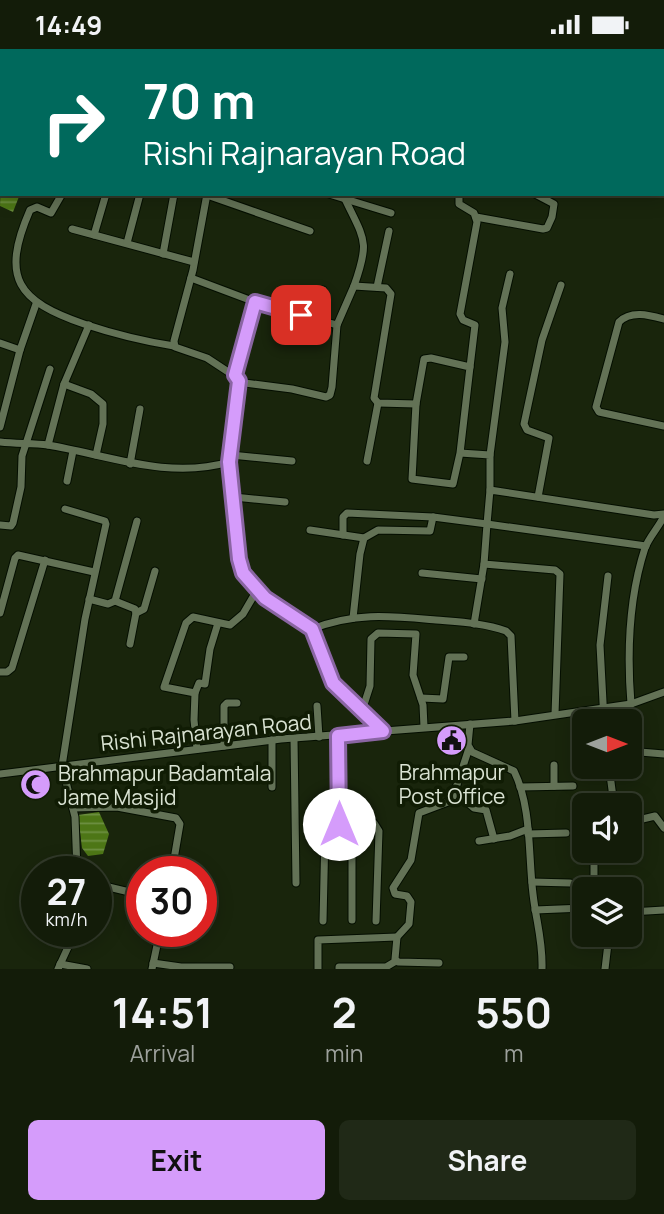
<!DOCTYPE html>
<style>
body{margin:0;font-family:Manrope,sans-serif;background:#202917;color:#f1f3f6;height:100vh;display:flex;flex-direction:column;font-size:26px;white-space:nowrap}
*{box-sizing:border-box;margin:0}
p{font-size:23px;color:#9da19c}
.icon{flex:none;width:38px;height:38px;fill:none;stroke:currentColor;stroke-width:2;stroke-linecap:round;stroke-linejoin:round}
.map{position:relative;height:920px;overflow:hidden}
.side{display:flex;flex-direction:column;background:#131c09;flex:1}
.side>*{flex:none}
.top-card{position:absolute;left:0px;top:0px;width:665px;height:147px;box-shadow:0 4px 18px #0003,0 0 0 2px #323a2a;background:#00695c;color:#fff;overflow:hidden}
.needle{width:46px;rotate:90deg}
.controls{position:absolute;left:572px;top:660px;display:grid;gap:14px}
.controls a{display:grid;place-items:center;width:70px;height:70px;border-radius:10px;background:#131c09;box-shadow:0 4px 18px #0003,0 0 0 2px #323a2a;font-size:35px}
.speed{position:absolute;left:21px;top:807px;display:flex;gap:14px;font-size:35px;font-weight:700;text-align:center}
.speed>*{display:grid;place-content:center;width:91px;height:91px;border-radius:50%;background:#131c09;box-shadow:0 4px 18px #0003,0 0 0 2px #323a2a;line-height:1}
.speed small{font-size:18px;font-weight:400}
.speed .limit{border:10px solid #d22;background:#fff;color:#111}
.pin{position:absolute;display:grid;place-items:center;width:60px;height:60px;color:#fff;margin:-30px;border-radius:14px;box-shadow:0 4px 10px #0006}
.me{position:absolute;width:77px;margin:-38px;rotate:0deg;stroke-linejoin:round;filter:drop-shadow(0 0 5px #0008)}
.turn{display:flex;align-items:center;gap:24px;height:147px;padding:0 28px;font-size:32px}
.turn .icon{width:91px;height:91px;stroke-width:2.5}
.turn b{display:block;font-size:49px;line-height:60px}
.eta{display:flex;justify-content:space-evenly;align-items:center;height:119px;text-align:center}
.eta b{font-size:42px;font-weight:700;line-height:49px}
.primary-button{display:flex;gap:14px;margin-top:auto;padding:14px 28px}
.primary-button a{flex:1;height:80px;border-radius:10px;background:#d59cfb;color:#111;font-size:28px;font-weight:700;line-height:80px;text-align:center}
.primary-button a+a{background:#202917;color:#f1f3f6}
.status{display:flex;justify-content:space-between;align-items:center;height:49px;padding:0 35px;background:#131c09;direction:ltr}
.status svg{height:19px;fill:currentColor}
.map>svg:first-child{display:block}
.water{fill:url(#water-rules)}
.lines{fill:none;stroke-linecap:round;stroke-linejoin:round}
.street-casing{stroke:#040e00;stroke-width:9}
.street{stroke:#637256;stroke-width:7}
.route-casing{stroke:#8a65a3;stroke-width:18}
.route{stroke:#d59cfb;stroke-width:12}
.labels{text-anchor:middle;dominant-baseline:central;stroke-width:7;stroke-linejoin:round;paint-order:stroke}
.street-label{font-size:21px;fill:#dae3d3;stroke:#101c04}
.poi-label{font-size:21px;fill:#dae3d3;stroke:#101c04}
</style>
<div class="status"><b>14:49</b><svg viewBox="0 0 49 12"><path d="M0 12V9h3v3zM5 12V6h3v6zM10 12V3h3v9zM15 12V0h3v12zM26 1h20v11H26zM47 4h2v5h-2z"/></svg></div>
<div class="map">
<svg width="664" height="920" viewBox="0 0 664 920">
<defs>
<pattern id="water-rules" width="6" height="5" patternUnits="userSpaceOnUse" patternTransform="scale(1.75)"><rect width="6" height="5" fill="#4d7616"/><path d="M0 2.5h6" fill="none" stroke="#6e9042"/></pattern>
</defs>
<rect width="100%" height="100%" fill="#19250c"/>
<g class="water">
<polygon points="2,106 2,145 20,145 13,163 0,157"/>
<polygon points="99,763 109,785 103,805 88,807 82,799 78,766"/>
</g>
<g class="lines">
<defs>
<g id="street">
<polyline points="342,0 354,2"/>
<polyline points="17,2 18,0"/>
<polyline points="122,2 122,0"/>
<polyline points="162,2 162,0"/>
<polyline points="247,2 249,0"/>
<polyline points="489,2 490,0"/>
<polyline points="630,2 631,0"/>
<polyline points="663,21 664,21"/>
<polyline points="0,37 2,33"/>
<polyline points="0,43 2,44"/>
<polyline points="0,81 2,81"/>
<path d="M62,145L51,164L37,158L30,161C0,230 18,252 84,275C114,285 142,292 174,297"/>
<polyline points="207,145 193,221 174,292 175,298 207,309 245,334 292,340 326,348 330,346 332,338 337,276 354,237 386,239 391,245 374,349 378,354 416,355"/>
<polyline points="329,145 391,164"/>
<polyline points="459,145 459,155 474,164 477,173 460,265 463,271 475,276 470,318"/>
<polyline points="207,146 310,182"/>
<path d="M345,150C365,192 370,192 354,237"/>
<polyline points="476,168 543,180 547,179 552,168 554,155 535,145"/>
<polyline points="72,180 194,213"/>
<polyline points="94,186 106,145"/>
<polyline points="127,194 140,145"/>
<polyline points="163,205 174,145"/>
<polyline points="191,229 255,253 337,276"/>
<polyline points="377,238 389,182"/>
<polyline points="301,266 306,250 318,253 323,241"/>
<path d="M664,270C649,266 631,261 619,273L596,358L599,363L664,377"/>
<polyline points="0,294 20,301"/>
<polyline points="235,326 255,253"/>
<polyline points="239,332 229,413 239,510 243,524 265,549 312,580 333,634 383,682"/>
<polyline points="64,335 91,345 103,355 103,375 96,406"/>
<polyline points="0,378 20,301 36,255"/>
<path d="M0,393C16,395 32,394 48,396C107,406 169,431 229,413"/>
<polyline points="48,396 64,335 89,276"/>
<polyline points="460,404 453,435 412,430 416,355 424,310 431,309 470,318 460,404 490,406 490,441"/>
<polyline points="231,406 292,412"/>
<polyline points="490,406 505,293 502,259 510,225"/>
<polyline points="367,412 378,354"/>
<polyline points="130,415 140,360"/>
<polyline points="67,432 73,402"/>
<polyline points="234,448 285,453"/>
<polyline points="538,448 549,389 527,381 524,375 542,291 561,236"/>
<polyline points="65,460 105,472 106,475 85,570 62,717 75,768 77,822"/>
<polyline points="0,476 11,477 13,474 21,438 22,407 50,320"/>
<polyline points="310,481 364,489"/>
<polyline points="343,486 343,468 347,464 433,468 487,475 484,515 555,521 560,525 555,665"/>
<polyline points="646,497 487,475 490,441 654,466 664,465"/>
<polyline points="422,524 482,530"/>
<polyline points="89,550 108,555 115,552 137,472"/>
<polyline points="115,552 135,560 136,564 130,595"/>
<polyline points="0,564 15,509 18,506 94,523"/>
<polyline points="136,564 144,560 155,522"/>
<polyline points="353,569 360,505 364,489 378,481 430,482 433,468"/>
<polyline points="474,575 484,515"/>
<path d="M312,580C356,563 390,567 436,571C459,573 484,574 506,582L511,587L515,672"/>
<polyline points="0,623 7,623 12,619 45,511"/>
<polyline points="195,644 199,634 205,635 210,600 218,574"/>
<polyline points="421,649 443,650 449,608 464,608"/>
<path d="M631,655C627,605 629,548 645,499C649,488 659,478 664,467"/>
<polyline points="317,657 319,688"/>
<polyline points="362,662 370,637 371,590 378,584 416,585 413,626 423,656 424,678"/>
<polyline points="604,672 600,596 608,527"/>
<path d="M470,675L468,696L472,703L514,722C532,759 528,805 533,845C536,872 543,892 542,920"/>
<polyline points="294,689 296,834"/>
<polyline points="224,697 224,657 227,654 237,654"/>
<polyline points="197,700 194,671 195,644 164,638 186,574 193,568 230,576 243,565 257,541"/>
<polyline points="640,703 664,705"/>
<polyline points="554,716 554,737"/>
<polyline points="609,718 614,756"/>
<polyline points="0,725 281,690 515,672 631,655 664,643"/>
<polyline points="272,738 272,691"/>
<polyline points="520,738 573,737"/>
<polyline points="455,743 474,759 486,761 494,790"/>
<polyline points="73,759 117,758 176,769 180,775 172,822"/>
<polyline points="630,773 655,767 664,779"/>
<polyline points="339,775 374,774 379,782 376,872"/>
<polyline points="528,785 566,784"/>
<polyline points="479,792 510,787 528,780"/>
<polyline points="532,833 570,834"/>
<polyline points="96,835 142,846"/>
<polyline points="594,840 594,802"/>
<polyline points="28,841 37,842"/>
<polyline points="535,861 584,859"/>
<polyline points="630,863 664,861"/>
<polyline points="352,871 352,775"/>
<polyline points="323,872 325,784 326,779 339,775 339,687"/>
<polyline points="153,914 181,918 230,918"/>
<polyline points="439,914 398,913 395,910 397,888 409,875 411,853 407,847 395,845 393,839 411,811 419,764 448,753 453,748 469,699"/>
<polyline points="60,915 87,920"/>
<polyline points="58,920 69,896 71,882"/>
<polyline points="152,920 160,882"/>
<polyline points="318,920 318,891 397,888"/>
<polyline points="339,920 339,918 386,918 396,912"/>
<polyline points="605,920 609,886"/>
</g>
</defs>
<use href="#street" class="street-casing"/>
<use href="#street" class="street"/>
</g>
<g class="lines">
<defs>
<polyline id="route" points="301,266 255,253 235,326 239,332 229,413 239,510 243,524 265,549 312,580 333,634 383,682 338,687 339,775"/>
</defs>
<use href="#route" class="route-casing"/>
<use href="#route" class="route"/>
</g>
<defs>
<symbol id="civic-disc" viewBox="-11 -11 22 22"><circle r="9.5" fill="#d59cfb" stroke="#101c04"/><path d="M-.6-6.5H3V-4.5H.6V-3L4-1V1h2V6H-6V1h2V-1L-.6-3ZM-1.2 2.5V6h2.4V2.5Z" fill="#111"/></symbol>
<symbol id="mosque-disc" viewBox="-11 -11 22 22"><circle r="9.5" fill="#d59cfb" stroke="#101c04"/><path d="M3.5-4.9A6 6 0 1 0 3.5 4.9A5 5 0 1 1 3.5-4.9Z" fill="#111"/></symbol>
</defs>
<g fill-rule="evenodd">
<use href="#civic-disc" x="434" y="674" width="35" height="35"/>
<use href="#mosque-disc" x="18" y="718" width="35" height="35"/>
</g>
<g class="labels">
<g class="street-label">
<text transform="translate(206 683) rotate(-6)">Rishi Rajnarayan Road</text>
</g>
<g class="poi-label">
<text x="452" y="723">Brahmapur<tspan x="452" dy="24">Post Office</tspan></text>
<text x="58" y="724" text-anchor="start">Brahmapur Badamtala<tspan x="58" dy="24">Jame Masjid</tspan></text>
</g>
</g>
</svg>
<div class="controls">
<a><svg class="needle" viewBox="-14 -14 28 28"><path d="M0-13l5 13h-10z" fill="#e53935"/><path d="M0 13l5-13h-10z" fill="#9da19c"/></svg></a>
<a><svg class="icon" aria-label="sound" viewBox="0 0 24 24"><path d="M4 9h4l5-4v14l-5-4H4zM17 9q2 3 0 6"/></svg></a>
<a><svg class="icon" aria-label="layers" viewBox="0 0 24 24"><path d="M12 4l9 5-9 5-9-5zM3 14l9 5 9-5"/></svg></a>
</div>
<div class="speed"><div>27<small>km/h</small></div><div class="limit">30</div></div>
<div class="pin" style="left:301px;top:266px;background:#d93025"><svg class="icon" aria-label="arrive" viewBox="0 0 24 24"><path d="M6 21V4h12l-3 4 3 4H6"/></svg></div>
<svg class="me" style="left:339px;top:775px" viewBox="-20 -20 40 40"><circle r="19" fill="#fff"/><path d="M0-13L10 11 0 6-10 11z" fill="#d59cfb"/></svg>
<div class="top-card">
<div class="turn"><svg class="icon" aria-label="right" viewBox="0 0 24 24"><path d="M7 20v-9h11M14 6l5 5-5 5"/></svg><div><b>70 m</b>Rishi Rajnarayan Road</div></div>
</div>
</div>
<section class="side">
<div class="eta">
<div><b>14:51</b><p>Arrival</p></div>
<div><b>2</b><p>min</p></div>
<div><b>550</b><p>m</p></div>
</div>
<div class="primary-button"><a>Exit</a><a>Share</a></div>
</section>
